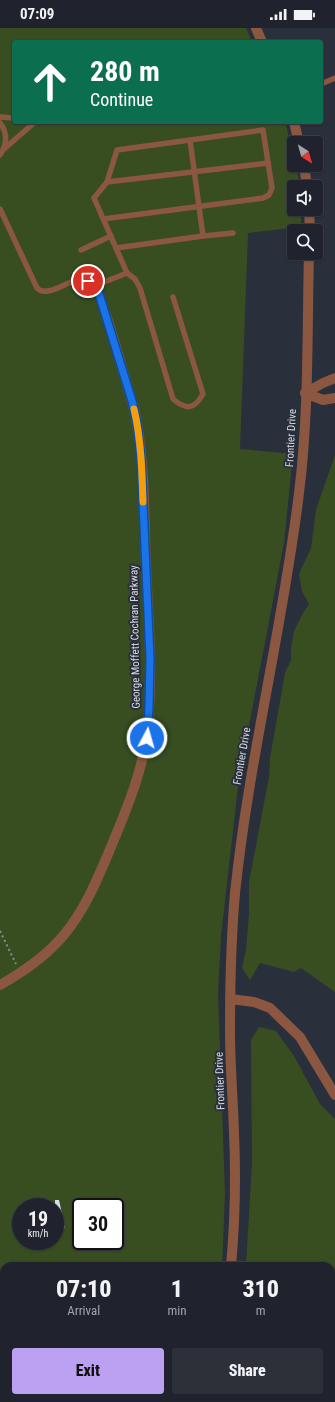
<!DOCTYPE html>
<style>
body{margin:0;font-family:"Roboto Condensed",sans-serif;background:#2d2f39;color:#f1f3f6;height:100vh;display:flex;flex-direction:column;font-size:15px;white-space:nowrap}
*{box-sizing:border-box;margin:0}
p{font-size:13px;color:#a2a4aa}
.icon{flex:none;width:22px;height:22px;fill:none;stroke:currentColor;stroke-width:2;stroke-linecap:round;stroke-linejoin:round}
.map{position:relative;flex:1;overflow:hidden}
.panel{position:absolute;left:0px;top:1234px;width:335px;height:140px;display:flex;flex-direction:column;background:#20232d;border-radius:12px 12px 0 0;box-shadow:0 1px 3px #0004,0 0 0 1px #3d4049}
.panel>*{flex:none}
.hud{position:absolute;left:12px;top:12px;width:311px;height:84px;border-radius:4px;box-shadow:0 1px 3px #0004,0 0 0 1px #3d4049;background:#0b6e4f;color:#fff;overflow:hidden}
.needle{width:26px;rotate:143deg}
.fabs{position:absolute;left:287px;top:108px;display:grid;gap:8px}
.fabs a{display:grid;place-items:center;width:36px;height:36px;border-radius:4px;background:#20232d;box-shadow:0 1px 3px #0004,0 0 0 1px #3d4049;font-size:20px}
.speed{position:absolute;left:12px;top:1170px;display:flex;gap:8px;font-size:20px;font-weight:700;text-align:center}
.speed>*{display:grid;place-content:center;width:52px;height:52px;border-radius:50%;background:#20232d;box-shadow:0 1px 3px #0004,0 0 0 1px #3d4049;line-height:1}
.speed small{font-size:10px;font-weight:400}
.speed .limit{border:2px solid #111;border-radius:6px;background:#fff;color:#111}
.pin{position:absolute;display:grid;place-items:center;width:34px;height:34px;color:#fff;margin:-17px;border:2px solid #fff;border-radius:50%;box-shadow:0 1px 4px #0007}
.me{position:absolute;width:44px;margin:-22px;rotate:6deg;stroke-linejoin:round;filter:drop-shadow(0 0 3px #0008)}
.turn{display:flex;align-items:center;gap:14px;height:84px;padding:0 12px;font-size:18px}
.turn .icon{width:52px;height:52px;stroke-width:2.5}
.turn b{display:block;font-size:28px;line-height:34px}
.eta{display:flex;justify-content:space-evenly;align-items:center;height:68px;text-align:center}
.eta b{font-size:24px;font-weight:800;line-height:28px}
.cta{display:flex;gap:8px;margin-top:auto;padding:8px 12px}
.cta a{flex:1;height:46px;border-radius:4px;background:#bca0f2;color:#111;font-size:16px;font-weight:800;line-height:46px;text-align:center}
.cta a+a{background:#2d2f39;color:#f1f3f6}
.status{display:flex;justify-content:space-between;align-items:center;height:28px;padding:0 20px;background:#20232d;direction:ltr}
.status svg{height:11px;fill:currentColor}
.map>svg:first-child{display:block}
.green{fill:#384e21;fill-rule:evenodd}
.building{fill:#d7def0}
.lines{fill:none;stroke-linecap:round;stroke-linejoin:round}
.path{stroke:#878c96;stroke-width:2;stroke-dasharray:2 3;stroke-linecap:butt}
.service{stroke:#8b5741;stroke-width:5.5}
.minor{stroke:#8b5741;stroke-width:10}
.tertiary{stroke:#8b5741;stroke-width:10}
.route-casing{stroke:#114b97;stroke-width:10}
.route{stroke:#1a73e8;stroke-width:7}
.slow{stroke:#f59e0b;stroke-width:7}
.labels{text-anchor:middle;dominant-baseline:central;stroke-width:4;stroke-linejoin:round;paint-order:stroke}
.street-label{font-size:11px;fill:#d7dbe3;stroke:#2a2f3c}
</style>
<div class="status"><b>07:09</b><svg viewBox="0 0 49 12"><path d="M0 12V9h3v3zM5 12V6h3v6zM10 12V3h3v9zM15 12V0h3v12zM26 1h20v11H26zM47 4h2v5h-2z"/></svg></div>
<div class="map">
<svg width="335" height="1374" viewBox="0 0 335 1374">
<rect width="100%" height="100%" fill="#2a2f3c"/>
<g class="green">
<path d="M0,0H246L252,14H14V94H285L294,128V137H296L297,140L299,159H294V181H301V199L248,205L240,421L293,426L284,515L239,750L221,908L218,965L225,1165L222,1238H4V1370H208L207,1374H0ZM21,1179H55V1213H21ZM81,1179H115V1213H81Z"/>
<polygon points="335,427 335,964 301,940 294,944 260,935 250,952 242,940 246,922 249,886 249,854 269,749 270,730 285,645 291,632 291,621 294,603 303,585 309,576 302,563 299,546 311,520 316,482"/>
<polygon points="259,999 276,1003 294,1028 320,1076 335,1091 335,1248 331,1250 331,1238 246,1238 252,1135 251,1012"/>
<polygon points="335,1354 335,1374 315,1374 287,1370 331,1370 331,1355"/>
</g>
<polygon class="building" points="55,1172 59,1172 65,1200 55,1202"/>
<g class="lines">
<polyline class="path" points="0,903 16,936"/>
<g class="service">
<polyline points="321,56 335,50"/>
<polyline points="0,89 14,90"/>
<path d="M0,95C8,105 7,117 0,127"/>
<polyline points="4,121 35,94"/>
<polyline points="107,154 268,135"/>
<path d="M0,181L37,260C46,270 66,254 77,252C84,251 89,255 95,256C100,257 121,247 127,245L94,170L107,154L117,122L263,102L272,160L269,167L263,170L103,191"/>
<polyline points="203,208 233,205"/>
<polyline points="116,220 203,208 190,112"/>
<polyline points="81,222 111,208"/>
<path d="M127,245L135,251L140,260L173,371C186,382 194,382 203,366L173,269"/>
<polyline points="96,256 106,287"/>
</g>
<g class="minor">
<polyline points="305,365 323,355 335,350"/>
<polyline points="305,365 323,372 335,370"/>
<path d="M0,957C23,944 46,928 63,908C85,882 98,850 111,819C128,778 145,738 148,694C153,642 148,589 146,537C144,490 145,442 137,396C135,380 129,365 125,350C119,329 113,308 106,287"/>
<polyline points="230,971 254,974 270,980 300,1009 335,1067"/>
</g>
<g class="tertiary">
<polyline points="256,0 262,14"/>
<polyline points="294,94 299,115"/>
<polyline points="304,137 307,159"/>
<polyline points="309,181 310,203"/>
<path d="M231,1238C235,1194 236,1149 234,1105C233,1071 230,1037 230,1003C230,957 231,911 235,865C249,730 283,599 299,465C309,386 307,305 309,225"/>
<polyline points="218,1374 218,1370"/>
</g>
</g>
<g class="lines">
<defs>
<polyline id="route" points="88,253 96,256 132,373 137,395 141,431 150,630 149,679 147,710"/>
</defs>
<use href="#route" class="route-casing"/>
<use href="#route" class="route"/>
<path class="slow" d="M134,381C141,411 142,442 143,474"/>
</g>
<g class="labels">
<g class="street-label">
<text transform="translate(291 410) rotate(-87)">Frontier Drive</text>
<text transform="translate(135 609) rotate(-91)">George Moffett Cochran Parkway</text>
<text transform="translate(242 728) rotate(-80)">Frontier Drive</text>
<text transform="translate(220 1053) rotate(-92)">Frontier Drive</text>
</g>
</g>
</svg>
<div class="fabs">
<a><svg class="needle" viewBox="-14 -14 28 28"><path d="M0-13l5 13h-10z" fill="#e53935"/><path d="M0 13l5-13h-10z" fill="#a2a4aa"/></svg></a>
<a><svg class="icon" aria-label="sound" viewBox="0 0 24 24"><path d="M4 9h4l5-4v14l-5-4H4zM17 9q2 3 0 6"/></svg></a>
<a><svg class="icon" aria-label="search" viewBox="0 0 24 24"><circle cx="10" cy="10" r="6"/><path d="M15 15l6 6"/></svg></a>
</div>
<div class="speed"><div>19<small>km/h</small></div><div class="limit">30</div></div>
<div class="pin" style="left:88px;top:253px;background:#d93025"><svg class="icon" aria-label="arrive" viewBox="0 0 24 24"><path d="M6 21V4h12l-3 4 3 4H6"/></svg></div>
<svg class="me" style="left:147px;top:710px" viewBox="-20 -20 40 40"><circle r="17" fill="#1a73e8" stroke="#fff" stroke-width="3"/><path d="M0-11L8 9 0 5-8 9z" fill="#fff"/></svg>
<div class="hud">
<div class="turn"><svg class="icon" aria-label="ahead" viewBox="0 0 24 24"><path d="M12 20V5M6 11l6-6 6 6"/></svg><div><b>280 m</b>Continue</div></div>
</div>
<section class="panel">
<div class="eta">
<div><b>07:10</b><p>Arrival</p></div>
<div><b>1</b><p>min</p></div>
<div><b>310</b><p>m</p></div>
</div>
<div class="cta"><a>Exit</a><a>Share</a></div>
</section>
</div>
